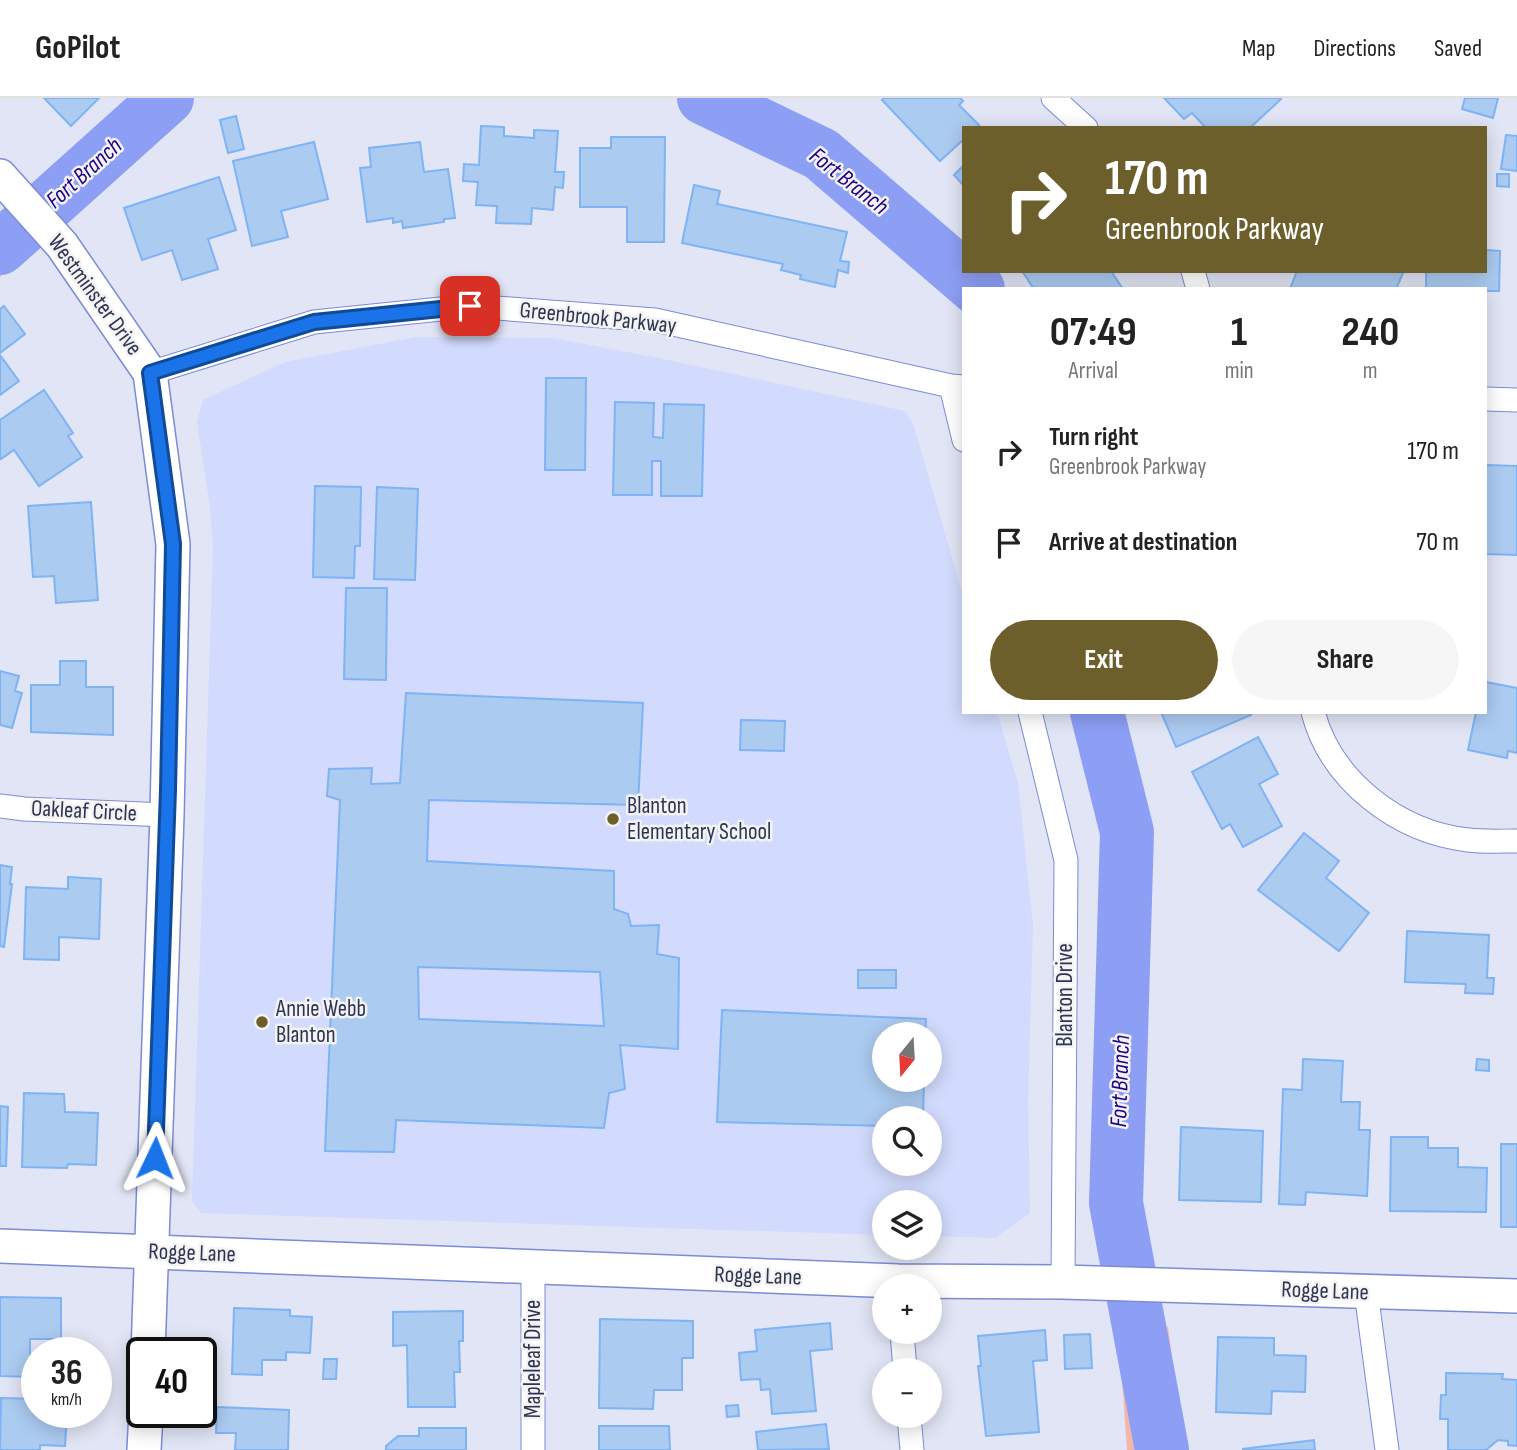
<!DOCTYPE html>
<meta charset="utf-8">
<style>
body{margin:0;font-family:"Sofia Sans Condensed",sans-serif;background:#f6f6f6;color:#222;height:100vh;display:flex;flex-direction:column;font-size:26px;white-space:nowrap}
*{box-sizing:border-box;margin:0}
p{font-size:23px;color:#767676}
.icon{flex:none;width:38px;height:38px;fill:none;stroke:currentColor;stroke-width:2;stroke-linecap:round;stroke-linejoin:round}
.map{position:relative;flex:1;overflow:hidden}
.details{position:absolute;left:962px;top:189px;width:525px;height:427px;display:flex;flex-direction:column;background:#fff;border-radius:0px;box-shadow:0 4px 18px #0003}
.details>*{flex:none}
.top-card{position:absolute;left:962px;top:28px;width:525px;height:147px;border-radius:0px;box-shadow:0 4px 18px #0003;background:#6d5f2c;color:#fff;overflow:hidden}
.needle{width:46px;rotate:198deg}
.tools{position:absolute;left:872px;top:924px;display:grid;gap:14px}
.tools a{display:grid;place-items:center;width:70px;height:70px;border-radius:50%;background:#fff;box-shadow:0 4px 18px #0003;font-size:35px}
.speed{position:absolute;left:21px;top:1239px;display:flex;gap:14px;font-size:35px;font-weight:700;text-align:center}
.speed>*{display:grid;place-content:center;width:91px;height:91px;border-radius:50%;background:#fff;box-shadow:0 4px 18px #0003;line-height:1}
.speed small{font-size:18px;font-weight:400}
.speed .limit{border:4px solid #111;border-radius:10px;background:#fff;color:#111}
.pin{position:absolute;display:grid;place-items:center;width:60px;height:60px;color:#fff;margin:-30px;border-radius:14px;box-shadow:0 4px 10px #0006}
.me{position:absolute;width:77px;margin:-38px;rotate:2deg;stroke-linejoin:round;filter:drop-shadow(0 0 5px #0008)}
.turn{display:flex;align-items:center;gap:24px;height:147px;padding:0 28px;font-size:32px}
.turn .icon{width:91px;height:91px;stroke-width:2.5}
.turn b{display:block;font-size:49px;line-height:60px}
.eta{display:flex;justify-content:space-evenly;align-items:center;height:119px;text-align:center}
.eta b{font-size:42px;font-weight:700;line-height:49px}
.button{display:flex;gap:14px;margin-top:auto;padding:14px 28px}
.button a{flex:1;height:80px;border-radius:42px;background:#6d5f2c;color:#fff;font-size:28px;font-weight:700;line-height:80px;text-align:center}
.button a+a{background:#f6f6f6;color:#222}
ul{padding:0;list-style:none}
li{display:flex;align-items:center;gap:21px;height:91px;padding:0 28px}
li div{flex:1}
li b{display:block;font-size:26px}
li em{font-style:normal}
header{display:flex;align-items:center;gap:42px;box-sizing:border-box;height:98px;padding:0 35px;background:#fff;border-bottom:2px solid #e0e0e0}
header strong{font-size:33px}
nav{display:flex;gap:38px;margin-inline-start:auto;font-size:24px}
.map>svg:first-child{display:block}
.built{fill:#d2dbfd;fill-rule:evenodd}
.green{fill:#f3b7a9}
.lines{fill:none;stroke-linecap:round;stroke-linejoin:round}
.river{stroke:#8d9ff5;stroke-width:54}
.building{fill:#accbf1;stroke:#7eb3f4;stroke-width:2;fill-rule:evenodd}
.street-casing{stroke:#7c8bd4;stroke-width:25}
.secondary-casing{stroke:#7c8bd4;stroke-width:36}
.street{stroke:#fff;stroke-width:23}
.secondary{stroke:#fff;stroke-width:33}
.route-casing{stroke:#114b97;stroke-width:18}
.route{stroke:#1a73e8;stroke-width:12}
.poi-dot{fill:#6d5f2c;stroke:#f3f3f3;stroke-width:2.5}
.labels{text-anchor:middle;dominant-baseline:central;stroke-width:5;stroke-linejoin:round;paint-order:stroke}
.street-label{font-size:23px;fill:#2e3453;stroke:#f3f3f3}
.poi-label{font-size:23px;fill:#2e3453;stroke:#f3f3f3;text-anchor:start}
.water-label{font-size:24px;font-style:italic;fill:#1e0188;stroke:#f3f3f3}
</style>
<header>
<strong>GoPilot</strong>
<nav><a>Map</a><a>Directions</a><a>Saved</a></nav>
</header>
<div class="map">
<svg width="1517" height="1352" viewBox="0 0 1517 1352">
<rect width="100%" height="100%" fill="#e1e5f5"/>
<path class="built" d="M416,239L552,240L659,260L905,313L914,328L964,501V614H997L1018,685L1033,827L1028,1004L1030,1115L995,1140L929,1138V1104H884V1137L201,1115L192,1103L213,451L210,410L197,324L203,302L285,264ZM884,936H929V982H884ZM884,1020H929V1066H884Z"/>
<g class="green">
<polygon points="0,137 21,160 0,179"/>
<polygon points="1118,1224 1168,1229 1184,1352 1127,1352"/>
</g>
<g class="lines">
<g class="river">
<polyline points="704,0 821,56 978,191"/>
<polyline points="0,150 167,0"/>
<polyline points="1097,614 1127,734 1116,1105 1162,1352"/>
</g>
</g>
<g class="building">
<polygon points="44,0 99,0 71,28"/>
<polygon points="884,0 960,0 963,3 959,7 979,27 976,30 964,30 964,41 940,63 882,2"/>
<polygon points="1164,0 1281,0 1281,1 1250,30 1206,30 1192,15 1184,21"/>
<polygon points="1465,0 1498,0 1493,20 1462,11"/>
<polygon points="236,18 244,51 228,55 220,22"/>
<polygon points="481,28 504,29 504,38 534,40 534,32 558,33 555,74 564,74 563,90 555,89 553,112 532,110 531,126 496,125 497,108 476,107 478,84 463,83 464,66 479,67"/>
<polygon points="1506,37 1517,38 1517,73 1501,71"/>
<polygon points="611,39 665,39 664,144 627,144 627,109 580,109 580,50 611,50"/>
<polygon points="314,44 328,101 281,113 288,139 252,148 233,63"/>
<polygon points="420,44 424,74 448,71 455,120 444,121 444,124 403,130 402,123 393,125 393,120 367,124 360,70 371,69 369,50"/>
<polygon points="964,67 964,88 954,77"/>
<polygon points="1497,76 1509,76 1509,89 1497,88"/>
<polygon points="219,79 236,132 208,141 218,171 182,182 172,152 142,162 124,110"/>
<polygon points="694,87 720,93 717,106 847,134 840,163 849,164 848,175 838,172 835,189 800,181 801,177 781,172 783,166 682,145"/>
<polygon points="1486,152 1500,153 1499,193 1486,193 1486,191 1426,191 1426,173 1486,173"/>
<polygon points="1022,173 1111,173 1123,191 1034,191"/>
<polygon points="1297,173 1404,173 1396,191 1290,191"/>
<polygon points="4,208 25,236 0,255 0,211"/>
<polygon points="0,257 19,283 0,297"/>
<polygon points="546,280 586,280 585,372 545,372"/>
<polygon points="44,292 73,335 68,338 82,359 39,388 14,352 1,361 0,359 0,322"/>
<polygon points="615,304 654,305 653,339 663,340 664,306 704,307 702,398 661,398 661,363 652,363 652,397 613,397"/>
<polygon points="1486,367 1517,368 1517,457 1486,456"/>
<polygon points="315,388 361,389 360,448 355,448 354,480 313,479"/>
<polygon points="377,389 418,391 415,482 374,481"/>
<polygon points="91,404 98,502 56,505 54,478 33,479 28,408"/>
<polygon points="346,490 387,490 386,582 344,581"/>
<polygon points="60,563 86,563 86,589 113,589 113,637 31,634 31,587 60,587"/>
<polygon points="0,573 19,578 15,593 22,595 12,630 0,627"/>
<polygon points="1486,584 1517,590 1517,655 1508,653 1507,660 1468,652 1476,614 1486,614"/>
<path d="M406,595L643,605L638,707L429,702L427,763L614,773V811L628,816L631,828L659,827L657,856L679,860L678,951L620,947L625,991L609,995L604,1030L396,1022L394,1054L325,1053L340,702L327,698L329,671L372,670L371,686L400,685ZM418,869L600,874L604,928L419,921Z"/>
<polygon points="1161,614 1250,614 1251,617 1176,649"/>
<polygon points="741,622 785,623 784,653 740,652"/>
<polygon points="1258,639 1278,676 1259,686 1282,728 1243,749 1230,726 1222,731 1192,674"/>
<polygon points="1304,735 1339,763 1326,780 1369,815 1339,853 1258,792"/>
<polygon points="0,767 12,769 10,786 12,786 4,849 0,848"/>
<polygon points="68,779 101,781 99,841 59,839 59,862 24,861 26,789 68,791"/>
<polygon points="1407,833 1489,837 1487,880 1494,880 1493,896 1465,895 1466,886 1405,884"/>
<rect x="858" y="872" width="38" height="18"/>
<polygon points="722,912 926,921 925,936 884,936 884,982 924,982 923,1020 884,1020 884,1028 717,1024"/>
<polygon points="1303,961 1343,963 1341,1004 1360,1004 1359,1032 1370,1032 1367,1098 1306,1094 1305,1107 1279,1106 1283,991 1302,992"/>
<polygon points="1477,961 1489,962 1489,973 1476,972"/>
<polygon points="24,995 64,996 65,1014 98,1015 96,1067 68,1066 67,1070 22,1069"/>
<polygon points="0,1008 8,1009 6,1068 0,1068"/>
<polygon points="1181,1029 1263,1033 1261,1104 1179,1102"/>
<polygon points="1391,1039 1428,1039 1428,1050 1458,1050 1458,1069 1487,1070 1486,1114 1390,1113"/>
<rect x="1501" y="1046" width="16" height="83"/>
<polygon points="0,1199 61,1200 61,1241 30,1241 30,1279 0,1278"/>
<polygon points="234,1210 290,1212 290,1218 312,1219 310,1255 286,1254 286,1262 262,1262 262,1277 232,1276"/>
<polygon points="463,1213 463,1243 459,1243 460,1274 454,1274 455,1309 408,1309 407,1247 393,1248 393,1214"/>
<polygon points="600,1221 693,1223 693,1260 682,1260 682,1292 654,1292 653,1311 599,1310"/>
<polygon points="830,1225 832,1251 810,1253 816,1313 772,1316 770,1291 761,1292 760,1281 741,1282 739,1255 757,1253 755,1232"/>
<polygon points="1045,1232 1047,1262 1033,1263 1039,1334 986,1338 978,1268 981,1268 978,1238"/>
<polygon points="1090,1236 1092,1270 1065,1271 1064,1237"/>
<polygon points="1218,1239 1274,1240 1274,1257 1306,1258 1305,1294 1272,1293 1271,1316 1216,1314"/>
<polygon points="324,1261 337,1261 336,1281 323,1281"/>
<polygon points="1446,1275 1503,1276 1502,1281 1517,1282 1517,1348 1508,1347 1508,1343 1498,1342 1486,1352 1448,1352 1448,1321 1440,1321 1441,1297 1446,1297"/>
<polygon points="1,1300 37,1301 37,1314 67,1314 65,1348 40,1347 40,1352 0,1352"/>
<polygon points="738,1307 739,1318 727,1319 726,1308"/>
<polygon points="217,1309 289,1312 288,1352 235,1352 236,1335 216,1335"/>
<polygon points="826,1326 829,1351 758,1352 756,1334"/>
<polygon points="599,1328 669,1328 670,1352 599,1352"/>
<polygon points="419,1330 466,1330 466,1352 386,1352 386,1348 398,1338 419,1338"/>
<polygon points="1314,1342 1315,1352 1243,1352 1243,1351"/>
</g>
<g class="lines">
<defs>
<g id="street">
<polyline points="1053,0 1086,30"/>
<polyline points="1193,173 1198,191"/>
<polyline points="150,275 314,224 470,208 655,222 951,288 964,289"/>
<polyline points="951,288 964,342"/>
<polyline points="1486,301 1517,302"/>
<polyline points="1030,614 1066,762 1063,1184"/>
<path d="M1313,614C1331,683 1398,734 1468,742C1484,744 1501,743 1517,743"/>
<polyline points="0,708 24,711 167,717"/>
<polyline points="533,1169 533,1352"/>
<polyline points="1366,1194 1387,1352"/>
<polyline points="902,1234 905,1272"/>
<polyline points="909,1318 912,1352"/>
</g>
<g id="secondary">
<polyline points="0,78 62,147 150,275 173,446 167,717 148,1255"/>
<polyline points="0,1148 898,1183 1063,1184 1517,1198"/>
<polyline points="144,1352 146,1314"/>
</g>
</defs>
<use href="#street" class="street-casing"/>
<use href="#secondary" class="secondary-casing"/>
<use href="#street" class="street"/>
<use href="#secondary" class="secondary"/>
</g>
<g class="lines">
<defs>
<polyline id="route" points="155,1060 168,692 173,446 150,275 314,224 470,208"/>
</defs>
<use href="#route" class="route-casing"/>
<use href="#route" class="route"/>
</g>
<g class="poi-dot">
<circle cx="613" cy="721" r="7"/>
<circle cx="262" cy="924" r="7"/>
</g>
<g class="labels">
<g class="street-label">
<text transform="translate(95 197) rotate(54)">Westminster Drive</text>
<text transform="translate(598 220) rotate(6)">Greenbrook Parkway</text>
<text transform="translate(84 713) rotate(3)">Oakleaf Circle</text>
<text transform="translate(1065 897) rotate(-90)">Blanton Drive</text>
<text transform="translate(192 1155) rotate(2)">Rogge Lane</text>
<text transform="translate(758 1178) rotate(2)">Rogge Lane</text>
<text transform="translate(1325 1193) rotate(2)">Rogge Lane</text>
<text transform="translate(533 1261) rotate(-90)">Mapleleaf Drive</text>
</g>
<g class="poi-label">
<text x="627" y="708">Blanton<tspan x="627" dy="26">Elementary School</tspan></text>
<text x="276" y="911">Annie Webb<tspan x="276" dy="26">Blanton</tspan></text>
</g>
<g class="water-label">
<text transform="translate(84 75) rotate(-42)">Fort Branch</text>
<text transform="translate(849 83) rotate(38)">Fort Branch</text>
<text transform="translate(1120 983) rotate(-88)">Fort Branch</text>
</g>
</g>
</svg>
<div class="tools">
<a><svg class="needle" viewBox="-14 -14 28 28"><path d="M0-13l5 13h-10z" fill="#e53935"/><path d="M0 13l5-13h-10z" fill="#767676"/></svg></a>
<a><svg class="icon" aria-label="search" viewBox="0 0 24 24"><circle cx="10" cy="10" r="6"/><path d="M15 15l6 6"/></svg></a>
<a><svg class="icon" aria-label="layers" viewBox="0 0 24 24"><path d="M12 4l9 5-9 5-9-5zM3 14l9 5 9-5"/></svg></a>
<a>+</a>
<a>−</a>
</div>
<div class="speed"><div>36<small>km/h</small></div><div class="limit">40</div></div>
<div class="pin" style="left:470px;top:208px;background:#d93025"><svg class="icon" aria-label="arrive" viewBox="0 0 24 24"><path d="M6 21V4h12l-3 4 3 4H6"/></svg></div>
<svg class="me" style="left:155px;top:1060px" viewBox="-20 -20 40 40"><path d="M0-17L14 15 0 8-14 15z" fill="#1a73e8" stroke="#fff" stroke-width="4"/></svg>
<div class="top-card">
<div class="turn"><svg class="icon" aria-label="right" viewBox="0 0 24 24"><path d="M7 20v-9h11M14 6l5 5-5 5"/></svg><div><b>170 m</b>Greenbrook Parkway</div></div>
</div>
<section class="details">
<div class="eta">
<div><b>07:49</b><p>Arrival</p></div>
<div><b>1</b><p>min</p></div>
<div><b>240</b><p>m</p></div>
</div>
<ul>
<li><svg class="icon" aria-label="right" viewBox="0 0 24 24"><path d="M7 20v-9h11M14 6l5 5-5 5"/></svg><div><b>Turn right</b><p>Greenbrook Parkway</p></div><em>170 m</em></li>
<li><svg class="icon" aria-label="arrive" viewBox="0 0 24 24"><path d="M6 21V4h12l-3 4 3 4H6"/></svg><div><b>Arrive at destination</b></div><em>70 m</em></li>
</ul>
<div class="button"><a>Exit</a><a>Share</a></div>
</section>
</div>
